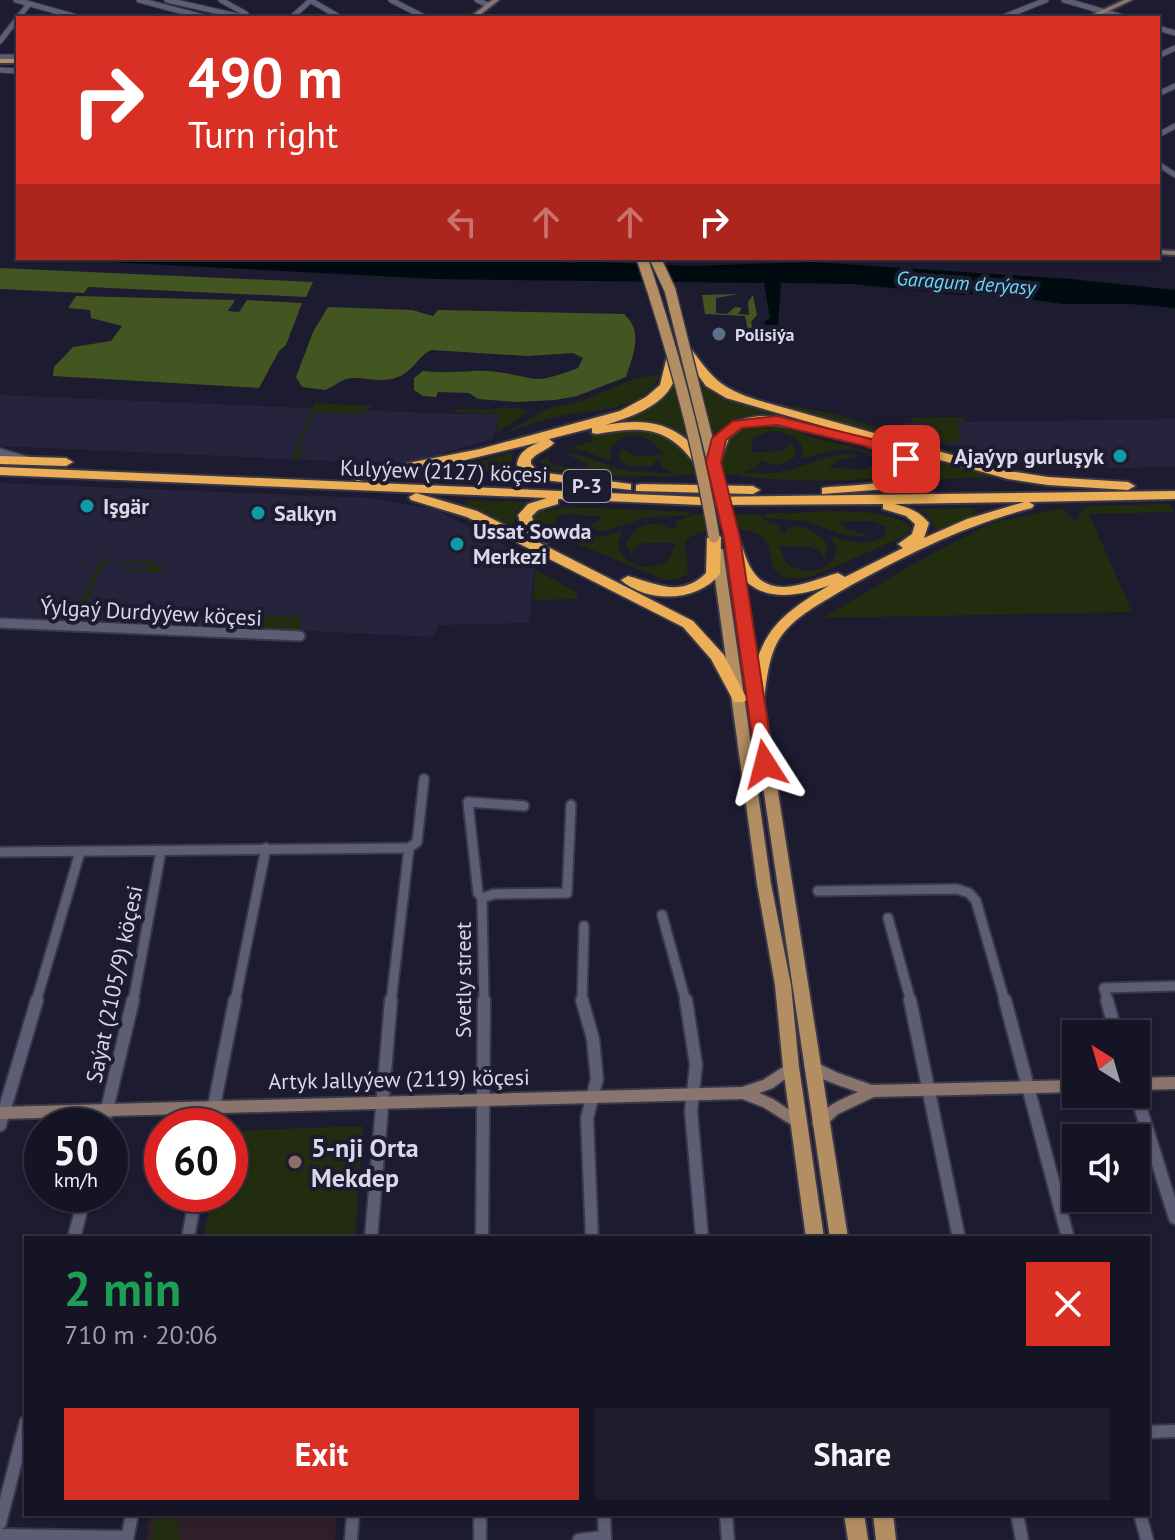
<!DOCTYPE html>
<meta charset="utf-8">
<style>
body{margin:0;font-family:"PT Sans",sans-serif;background:#1e1d2c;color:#f1f3f6;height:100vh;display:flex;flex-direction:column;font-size:30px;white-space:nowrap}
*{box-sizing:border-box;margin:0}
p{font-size:26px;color:#9d9ea6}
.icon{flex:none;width:44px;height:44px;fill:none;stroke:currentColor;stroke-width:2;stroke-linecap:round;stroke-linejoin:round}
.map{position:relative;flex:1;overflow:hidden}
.sheet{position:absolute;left:24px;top:1236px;width:1126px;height:280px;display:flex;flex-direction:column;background:#151424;border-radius:0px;box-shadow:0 2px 6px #0004,0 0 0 2px #343341}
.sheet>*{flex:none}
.hud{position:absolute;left:16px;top:16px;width:1144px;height:244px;border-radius:0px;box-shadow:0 2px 6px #0004,0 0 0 2px #343341;background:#d93025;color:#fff;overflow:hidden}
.needle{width:52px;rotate:323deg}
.buttons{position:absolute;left:1062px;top:1020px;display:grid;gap:16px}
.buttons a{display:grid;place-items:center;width:88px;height:88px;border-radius:0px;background:#151424;box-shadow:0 2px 6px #0004,0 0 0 2px #343341;font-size:40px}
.speed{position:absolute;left:24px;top:1108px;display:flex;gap:16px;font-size:40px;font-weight:700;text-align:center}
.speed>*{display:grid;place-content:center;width:104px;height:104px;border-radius:50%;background:#151424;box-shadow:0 2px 6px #0004,0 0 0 2px #343341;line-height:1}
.speed small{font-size:20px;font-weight:400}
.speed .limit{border:12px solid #d22;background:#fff;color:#111}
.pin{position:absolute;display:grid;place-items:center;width:68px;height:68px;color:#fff;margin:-34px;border-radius:16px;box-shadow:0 4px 12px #0006}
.me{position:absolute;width:88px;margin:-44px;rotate:351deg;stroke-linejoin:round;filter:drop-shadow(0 0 6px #0008)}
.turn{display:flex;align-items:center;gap:28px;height:168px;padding:0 40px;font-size:36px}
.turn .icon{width:104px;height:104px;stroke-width:2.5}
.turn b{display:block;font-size:56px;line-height:68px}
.lanes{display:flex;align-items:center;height:76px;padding:0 40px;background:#0003;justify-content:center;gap:40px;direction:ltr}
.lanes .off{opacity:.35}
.round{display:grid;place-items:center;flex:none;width:84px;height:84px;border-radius:0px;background:#1e1d2c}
.overview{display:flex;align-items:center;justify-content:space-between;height:136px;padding:0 40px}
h1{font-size:48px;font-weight:600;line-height:60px;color:#1e9e55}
.cta{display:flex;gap:16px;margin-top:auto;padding:16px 40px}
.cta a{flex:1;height:92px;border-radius:0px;background:#d93025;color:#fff;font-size:32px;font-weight:600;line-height:92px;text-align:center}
.cta a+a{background:#1e1d2c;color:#f1f3f6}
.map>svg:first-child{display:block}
.built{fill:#26233d}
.education{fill:#2f1f29}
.green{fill:#222d0f;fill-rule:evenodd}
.forest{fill:#435622}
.water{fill:#000b0f}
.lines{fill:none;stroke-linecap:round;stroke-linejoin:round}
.street-far3-casing{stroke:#393849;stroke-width:7}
.street-far2-casing{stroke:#393849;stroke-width:10}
.street-far1-casing{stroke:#393849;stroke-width:13}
.street-casing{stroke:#393849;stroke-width:16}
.secondary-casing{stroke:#393849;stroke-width:4}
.primary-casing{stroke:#393849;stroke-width:4}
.highway-casing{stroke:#393849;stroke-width:4}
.street-far3{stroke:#5e5d76;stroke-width:5}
.street-far2{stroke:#5e5d76;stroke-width:7}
.street-far1{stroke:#5e5d76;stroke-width:9}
.street{stroke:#5e5d76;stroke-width:12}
.secondary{fill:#89756d;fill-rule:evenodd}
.primary{fill:#b38e63;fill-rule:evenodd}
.highway{fill:#ecae57;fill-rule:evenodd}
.primary-bridge-casing{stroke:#393849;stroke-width:14;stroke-linecap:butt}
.primary-bridge{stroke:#b38e63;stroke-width:11}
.route{fill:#d93025;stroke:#8d1f18;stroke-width:2}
.service-dot{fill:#5c6f8a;stroke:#1c1b30;stroke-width:3}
.culture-dot{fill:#0f9aa8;stroke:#1c1b30;stroke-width:3}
.education-dot{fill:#8d6e63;stroke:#1c1b30;stroke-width:3}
.labels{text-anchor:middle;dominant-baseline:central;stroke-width:8;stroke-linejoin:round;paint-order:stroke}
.far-poi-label{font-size:18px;font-weight:bold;fill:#d8d8e7;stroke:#1c1b30;text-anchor:start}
.far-water-label{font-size:20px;font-style:italic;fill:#67dbf3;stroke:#1c1b30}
.shield{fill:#1c1b30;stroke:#a09fb0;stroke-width:2}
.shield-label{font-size:20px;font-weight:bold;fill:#d8d8e7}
.poi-label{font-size:22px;font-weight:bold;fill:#d8d8e7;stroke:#1c1b30;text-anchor:start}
.street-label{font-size:22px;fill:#d8d8e7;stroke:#1c1b30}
.near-poi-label{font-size:26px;font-weight:bold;fill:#d8d8e7;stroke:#1c1b30;text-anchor:start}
</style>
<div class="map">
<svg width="1175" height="1540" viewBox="0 0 1175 1540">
<rect width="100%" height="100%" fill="#1c1b30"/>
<g class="built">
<polygon points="0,395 453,414 500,414 493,439 410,463 355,462 0,446"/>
<polygon points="1175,419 1175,467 1045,469 976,449 947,445 905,430 903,423"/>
<polygon points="0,483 370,498 437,510 535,562 529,623 438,625 434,637 0,616"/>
</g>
<polygon class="education" points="150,1514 337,1514 335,1540 146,1540"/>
<g class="green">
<path d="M660,374C642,414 595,408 560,416C541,420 523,427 505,433L547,409L581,401L637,378Z"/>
<path d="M700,380L715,392L738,403L762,401L835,414L1007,470L812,416L802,430L806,436L895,458L900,463L898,471C874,486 770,480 740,476L741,473C733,476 720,473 711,474C675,475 569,483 542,464L541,461L553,453L547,458L552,465L589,470L586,464L567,454L573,453L622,470L676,474L662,468V463L656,460L652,466H629L619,460L620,448L634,456L664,455C651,436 627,424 610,450L611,462L583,450L567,449L592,441V436L585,429L665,394L676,381ZM770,431C788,432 807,439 802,459C824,452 861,440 876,463L864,470L829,467L836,461L859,456C833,450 813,464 789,470C774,474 758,474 743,472L757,467L760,460L776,466L794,458L796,450L790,441L789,446L781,451L751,452L753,438Z"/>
<polygon points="314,403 373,406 363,414 313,412 299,450 301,453 320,455 300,455 295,461 292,459"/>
<polygon points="494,408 519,408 528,412 496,433 499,414 454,412 456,409 493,410"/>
<polygon points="964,417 966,422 957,423 962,440 947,444 929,437 929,423 913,423 911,418"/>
<polygon points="513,452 510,465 521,474 443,471"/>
<polygon points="916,456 918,455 1001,477 917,480 924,469"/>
<polygon points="470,500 528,502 516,511 514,527 463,505"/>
<polygon points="1170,504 1174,512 1089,514 1132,612 823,618 922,559 991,523 1064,508 1068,516 1076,520 1087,506"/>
<path d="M566,507L691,512L687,516L647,517L606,531L570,529L595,523L603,516C586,519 568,507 554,521L559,530C579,540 602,538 623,531L618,543C622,567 649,572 668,561L676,543H643L634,548L631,555L626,545C632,524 658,517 671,530L676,526L675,522L691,515L760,514L766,521L778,525L781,532L786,533L787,528C803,523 818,532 828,545L824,560L821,552L811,547L779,546L787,564C805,576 834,573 837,549L831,536C850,543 867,546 885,536L887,527L873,521L838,522L846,529L871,537L843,535L806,521L766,518L763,514C799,514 887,502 912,528L905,536L808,578H787L775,571C770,562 771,549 766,541C757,524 697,525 685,542L688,574L678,579L666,580L540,529L532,522V515L541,509L546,511Z"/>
<polygon points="971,508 977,513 937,530 930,518 919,509"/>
<polygon points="101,559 168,562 151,563 151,566 167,568 159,572 122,570 122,568 146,570 148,564 106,560 83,609 104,611 82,612 78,619 142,625 72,621"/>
<polygon points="535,569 576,592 578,599 533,600"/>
<polygon points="235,614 301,617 299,631 231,629"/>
<polygon points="363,1126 355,1238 204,1236 212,1194 230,1194 230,1131"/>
<polygon points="154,1514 174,1514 181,1540 152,1540"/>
</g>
<g class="forest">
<polygon points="0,268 313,282 306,297 88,287 84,293 0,289"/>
<polygon points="739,294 716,298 716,313 727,314 735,307 742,308 738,314 749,315 748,302 753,295 757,315 751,322 753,330 748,330 745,316 705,314 702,295"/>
<polygon points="76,296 235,300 228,311 239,312 247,300 302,303 286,345 279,351 259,388 53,376 54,367 73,347 111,341 122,326 91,318 90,310 68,308"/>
<path d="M328,307L412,310L433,316L438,310L624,314C644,332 633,355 626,377L577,396L555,400L517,402L478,399L469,393L438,392L436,397L423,396L414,390V378L423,371C441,373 456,372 474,371C493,370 511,374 529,378C544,382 564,373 578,368L583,358L573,353L527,356L432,350C418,355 414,371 398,377C383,383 370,378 354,378C341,378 336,386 325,390L302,387L296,377L313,332Z"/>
</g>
<polygon class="water" points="33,258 529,258 572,263 577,261 692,266 812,262 1071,279 1175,290 1175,308 1130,304 1063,304 984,293 961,295 852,284 781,283 778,325 766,325 764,322 770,318 764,283 436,279"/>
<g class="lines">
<defs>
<g id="street-far3">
<polyline points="16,0 80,18"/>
<polyline points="139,0 207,18"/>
<polyline points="167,0 246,18"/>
<polyline points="221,0 246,14"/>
<polyline points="310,0 341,18"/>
<polyline points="391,0 426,18"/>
<polyline points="477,0 488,5"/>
<polyline points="1064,0 1126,18"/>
<polyline points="291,18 311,0"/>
<polyline points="1001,18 1046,0"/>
<polyline points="1158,28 1175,33"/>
<polyline points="0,41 29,4"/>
<polyline points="1158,56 1175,48"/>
<polyline points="0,57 18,57"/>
<polyline points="0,70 18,71"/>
<polyline points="1158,94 1175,86"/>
<polyline points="1158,135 1175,126"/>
<polyline points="1158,164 1175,175"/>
</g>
<polyline id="street-far2" points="0,452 27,460"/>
<g id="street-far1">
<polyline points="0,623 300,636"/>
<polyline points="0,852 409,848"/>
<polyline points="818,891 957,889 969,893 976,901 1005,1002"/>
<polyline points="482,898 478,893 468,802 524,806"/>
<polyline points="662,915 686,1002"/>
<polyline points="888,918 911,1002"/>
<polyline points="36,1002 80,852"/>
<polyline points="133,1002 161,851"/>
<polyline points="235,1002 266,848"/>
<polyline points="391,1002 409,848 417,842 424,779"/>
<polyline points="484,1002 482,898 494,894 567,893 571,805"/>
<polyline points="582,1002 584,926"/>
<polyline points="1108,1002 1104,988 1175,986"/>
</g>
<g id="street">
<polyline points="582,1000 593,1039 597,1079 587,1118 592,1238"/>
<polyline points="686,1000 696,1065 691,1111 702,1238"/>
<polyline points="910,1000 959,1238"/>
<polyline points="1005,1000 1068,1238"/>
<polyline points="1107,1000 1116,1034"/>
<polyline points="1136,1094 1175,1218"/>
<polyline points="0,1125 37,1000"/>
<polyline points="103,1126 133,1000"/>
<polyline points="210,1126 235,1000"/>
<polyline points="74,1238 85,1194"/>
<polyline points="188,1238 196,1194"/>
<polyline points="371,1238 391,1000"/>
<polyline points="482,1238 484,1000"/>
<polyline points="1148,1432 1175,1431"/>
<polyline points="480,1514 480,1540"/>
<polyline points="604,1514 605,1540"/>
<polyline points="726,1514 728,1540"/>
<polyline points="1017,1514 1022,1540"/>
<polyline points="1140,1514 1147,1540"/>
<polyline points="0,1523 26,1422"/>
<polyline points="0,1535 127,1537"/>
<polyline points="127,1540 132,1514"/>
<polyline points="351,1540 353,1514"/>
<polyline points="579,1540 605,1537"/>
</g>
<g id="secondary">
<polygon points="492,0 499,0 476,18 469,18"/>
<polygon points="1124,0 1132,0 1094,18 1085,18"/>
<polygon points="1158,250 1175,251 1175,255 1158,254"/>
<path d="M811,1060L838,1073L872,1085L1076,1080V1092L874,1097L838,1114L824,1127L819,1129L814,1127L812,1123C823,1107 840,1100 858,1092C840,1085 816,1080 804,1065L806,1061Z"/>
<polygon points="791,1062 796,1063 798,1067 796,1071 773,1088 759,1093 773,1099 803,1119 805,1123 803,1127 798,1129 763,1107 742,1099 0,1119 0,1107 742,1087 763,1080"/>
<polygon points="1175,1077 1175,1089 1136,1090 1136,1078"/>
</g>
<g id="primary">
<rect x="0" y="59" width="18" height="4"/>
<polygon points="717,546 723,550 771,884 791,985 799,1067 824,1238 806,1238 783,1067 775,985 757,884 711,550"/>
<polygon points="734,546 740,550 848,1238 830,1238 728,550"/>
<polygon points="844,1514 864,1514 868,1540 848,1540"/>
<polygon points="873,1514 893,1514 896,1540 876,1540"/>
</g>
<g id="highway">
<path d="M674,348L680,352C677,362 678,373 673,383C662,407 628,418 605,425C652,417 680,424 709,464L707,467H697C669,426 643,426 597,434L592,433V428L549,439L554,443C548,450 537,452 531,460V464L539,472L631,484V490L535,479L517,465C518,452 530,446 540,442L432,468L357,481L350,477L357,473L480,449L620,411L646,397L660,385L668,352Z"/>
<path d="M687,348L691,349C714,380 721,388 757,400L1009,471L1048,477L1128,482L1135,486L1128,490L1048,485L1008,479L890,446L915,461L919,470L913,480L887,489L822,494V488C845,484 891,488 905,470L904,466L878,450L877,447L882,443L726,398L706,386L681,352Z"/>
<path d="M763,416L791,419L797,423L791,427L763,424L744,426L729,438L719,465H709L707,462C715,431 731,418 763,416Z"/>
<polygon points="0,456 66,458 73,462 66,466 0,464"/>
<path d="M0,467L701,497L1175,491V499L1029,502L1034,505L1032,508C965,525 901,557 841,591C821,603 796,616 782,635C769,652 767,678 764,699L756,704L748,699C759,634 774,618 830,585C801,596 761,604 740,574C733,564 730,550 725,538L727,535H737C743,546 745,559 752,570C772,602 811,580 838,573L845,577L903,548L898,544L912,534L915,524L906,516L883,509V504L701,505L558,499V504L538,510L532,516L534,525L553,539L546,543L522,530L518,515L528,504L547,498L0,475ZM1024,502L967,519L924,538L929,523C919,511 909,508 895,504Z"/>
<polygon points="641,484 753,486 760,490 753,494 636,491 636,485"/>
<polygon points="416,493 477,511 693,621 724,655 747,699 744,702 734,702 711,659 683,627 467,517 411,500 409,497"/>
<path d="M714,533L721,537L720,574C697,602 648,604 621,580L628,576C657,584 681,598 706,573L707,537Z"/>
</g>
</defs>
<use href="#street-far3" class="street-far3-casing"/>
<use href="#street-far2" class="street-far2-casing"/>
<use href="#street-far1" class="street-far1-casing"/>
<use href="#street" class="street-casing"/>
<use href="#secondary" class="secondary-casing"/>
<use href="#primary" class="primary-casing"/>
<use href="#highway" class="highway-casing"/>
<use href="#street-far3" class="street-far3"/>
<use href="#street-far2" class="street-far2"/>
<use href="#street-far1" class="street-far1"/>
<use href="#street" class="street"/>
<use href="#secondary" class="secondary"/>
<use href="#primary" class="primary"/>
<use href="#highway" class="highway"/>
<defs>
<g id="primary-bridge">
<path d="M642,258C673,350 698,441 714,537"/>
<polyline points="655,258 670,290 732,538"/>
</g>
</defs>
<use href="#primary-bridge" class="primary-bridge-casing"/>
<use href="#primary-bridge" class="primary-bridge"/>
</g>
<polygon class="route" points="777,416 875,440 913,459 911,463 901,463 865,446 777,425 742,428 726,440 721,462 740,538 774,764 765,770 756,764 724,538 706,462 712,438 733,421"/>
<circle class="service-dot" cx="719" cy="334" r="8"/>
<g class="culture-dot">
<circle cx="1120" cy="456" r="8"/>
<circle cx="87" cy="506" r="8"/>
<circle cx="258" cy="513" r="8"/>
<circle cx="457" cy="544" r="8"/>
</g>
<circle class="education-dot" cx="295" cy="1162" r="8"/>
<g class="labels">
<g class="far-poi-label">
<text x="735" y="334">Polisiýa</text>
</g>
<g class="far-water-label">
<text transform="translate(966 283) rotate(4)">Garagum derýasy</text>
</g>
<rect class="shield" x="563" y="470" width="48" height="32" rx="6"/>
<g class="shield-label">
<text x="587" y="486">P-3</text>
</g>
<g class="poi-label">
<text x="1104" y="456" text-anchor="end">Ajaýyp gurluşyk</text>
<text x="103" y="506">Işgär</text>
<text x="274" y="513">Salkyn</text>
<text x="473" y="531">Ussat Sowda<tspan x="473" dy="25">Merkezi</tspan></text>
</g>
<g class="street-label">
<text transform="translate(444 471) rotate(2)">Kulyýew (2127) köçesi</text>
<text transform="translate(151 612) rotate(3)">Ýylgaý Durdyýew köçesi</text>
<text transform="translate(463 980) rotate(-90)">Svetly street</text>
<text transform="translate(114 984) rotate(-78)">Saýat (2105/9) köçesi</text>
<text transform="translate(399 1079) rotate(-1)">Artyk Jallyýew (2119) köçesi</text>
</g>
<g class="near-poi-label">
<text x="311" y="1147">5-nji Orta<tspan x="311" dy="30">Mekdep</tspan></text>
</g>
</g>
</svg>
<div class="buttons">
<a><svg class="needle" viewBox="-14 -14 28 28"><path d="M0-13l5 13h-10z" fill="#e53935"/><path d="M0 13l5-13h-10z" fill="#9d9ea6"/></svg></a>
<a><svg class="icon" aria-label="sound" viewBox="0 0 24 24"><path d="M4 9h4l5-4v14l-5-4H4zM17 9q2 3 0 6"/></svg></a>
</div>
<div class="speed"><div>50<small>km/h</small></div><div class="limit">60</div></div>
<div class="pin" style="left:906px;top:459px;background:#d93025"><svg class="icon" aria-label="arrive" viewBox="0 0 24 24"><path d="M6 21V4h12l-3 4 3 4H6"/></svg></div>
<svg class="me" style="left:765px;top:764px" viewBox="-20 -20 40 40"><path d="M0-17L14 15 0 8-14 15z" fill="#d93025" stroke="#fff" stroke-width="4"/></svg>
<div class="hud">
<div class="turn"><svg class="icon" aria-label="right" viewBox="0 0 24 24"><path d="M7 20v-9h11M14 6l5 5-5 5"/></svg><div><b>490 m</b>Turn right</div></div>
<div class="lanes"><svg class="icon off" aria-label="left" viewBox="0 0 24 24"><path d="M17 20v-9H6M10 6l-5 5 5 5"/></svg><svg class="icon off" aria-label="ahead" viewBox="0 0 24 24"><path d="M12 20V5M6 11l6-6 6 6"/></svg><svg class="icon off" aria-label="ahead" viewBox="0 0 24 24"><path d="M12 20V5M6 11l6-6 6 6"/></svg><svg class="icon" aria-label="right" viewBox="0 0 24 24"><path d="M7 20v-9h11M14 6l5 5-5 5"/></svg></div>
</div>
<section class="sheet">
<div class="overview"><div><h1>2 min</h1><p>710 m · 20:06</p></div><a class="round" style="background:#d93025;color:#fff"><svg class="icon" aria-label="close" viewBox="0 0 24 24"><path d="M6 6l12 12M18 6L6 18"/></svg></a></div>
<div class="cta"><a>Exit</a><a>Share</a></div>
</section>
</div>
